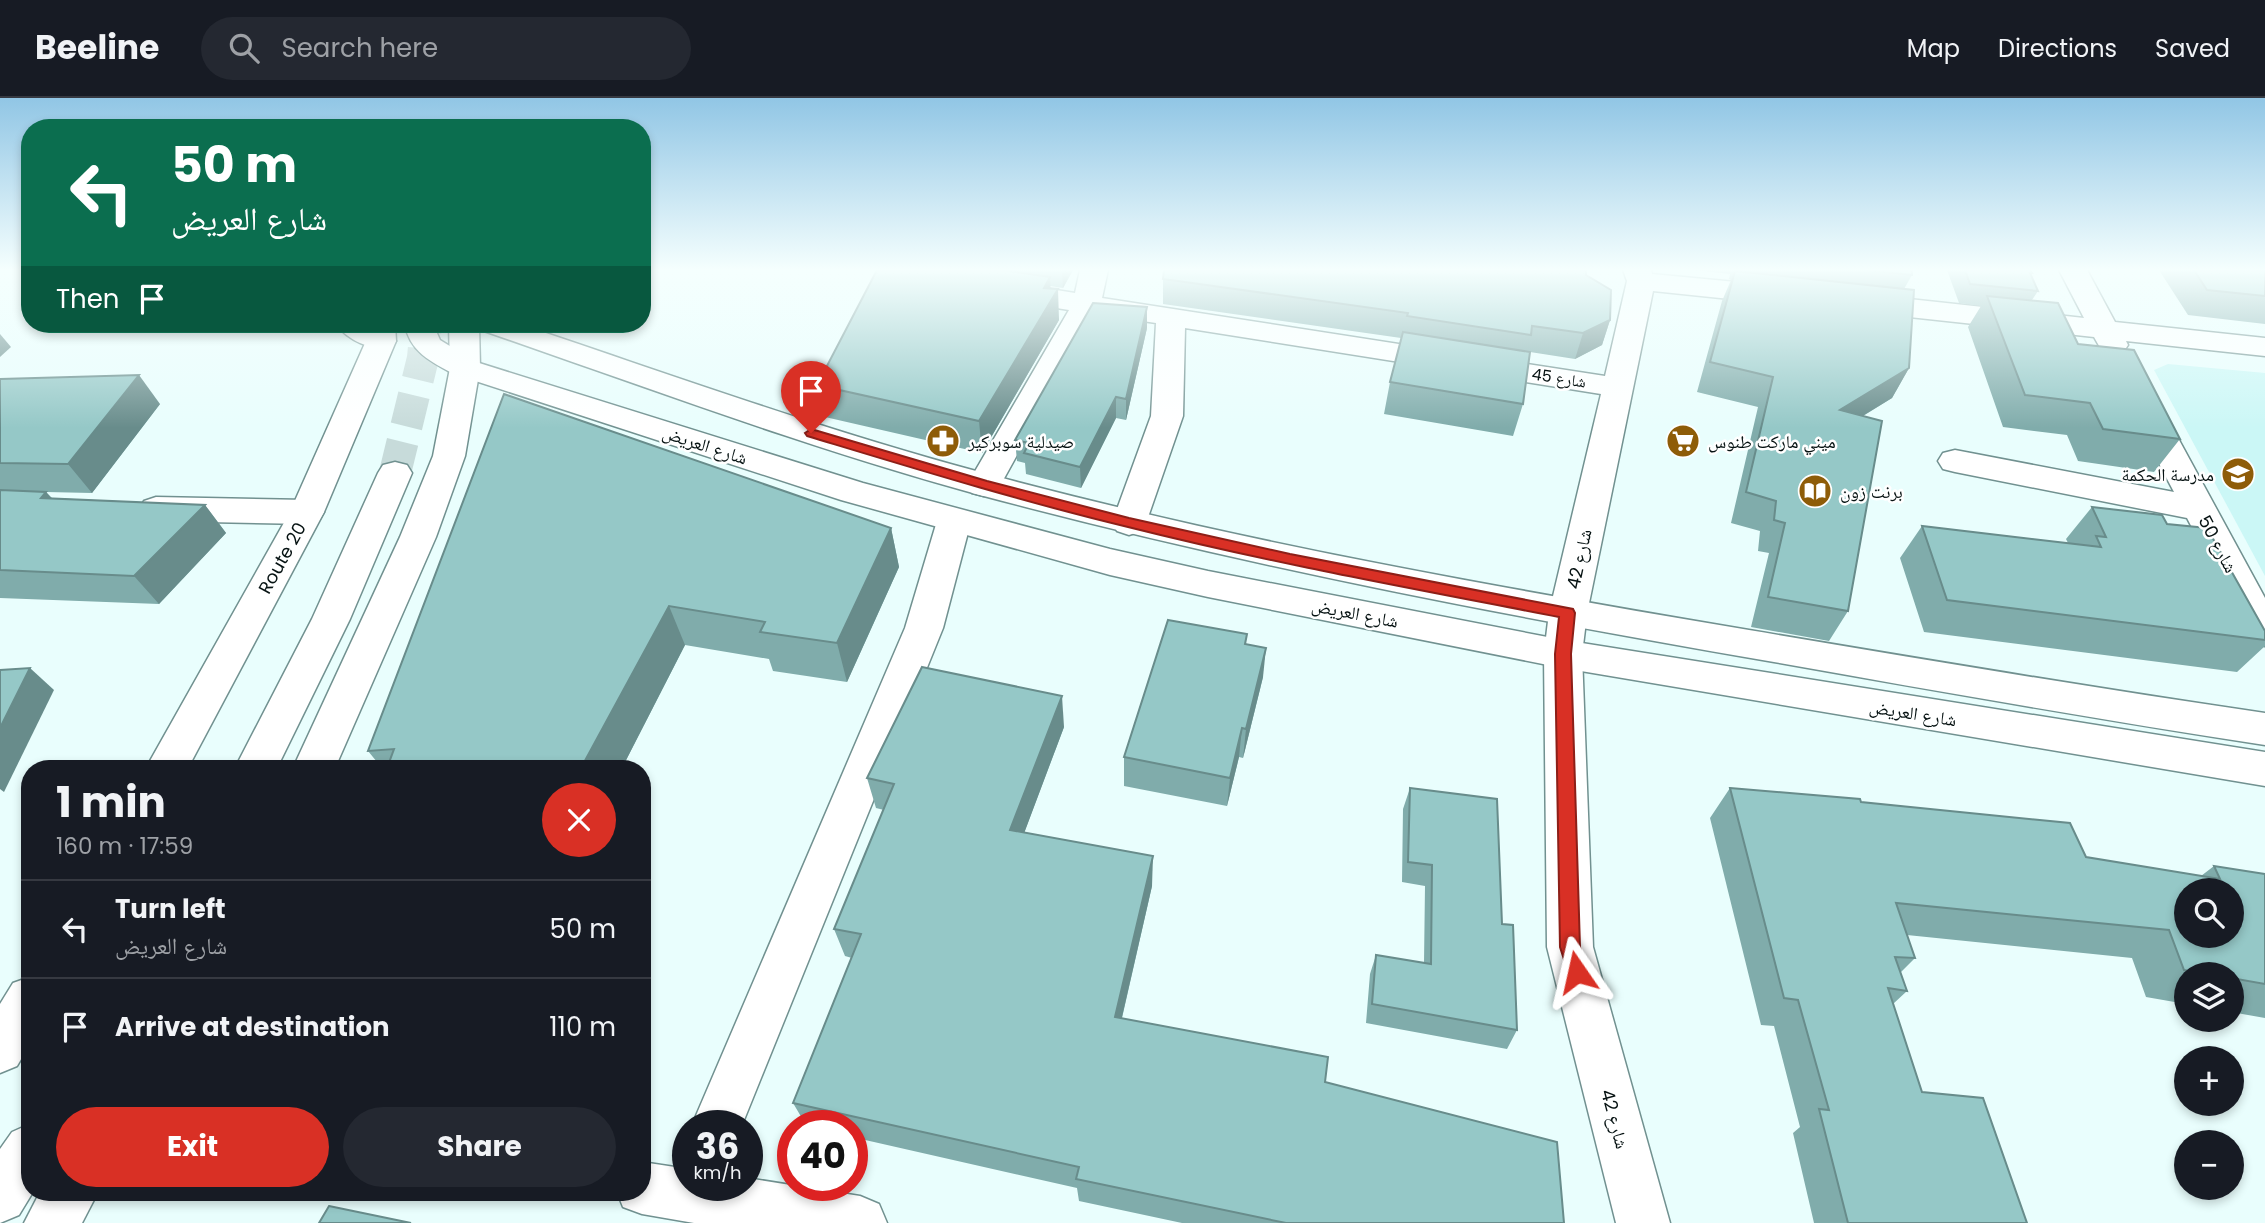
<!DOCTYPE html>
<meta charset="utf-8">
<style>
body{margin:0;font-family:Poppins,"Noto Naskh Arabic",sans-serif;background:#242831;color:#f1f3f6;height:100vh;display:flex;flex-direction:column;font-size:26px;white-space:nowrap}
*{box-sizing:border-box;margin:0}
p{font-size:23px;color:#9ea1a6}
.icon{flex:none;width:38px;height:38px;fill:none;stroke:currentColor;stroke-width:2;stroke-linecap:round;stroke-linejoin:round}
.map{position:relative;flex:1;overflow:hidden}
.panel{position:absolute;left:21px;top:662px;width:630px;height:441px;display:flex;flex-direction:column;background:#171b24;border-radius:28px;box-shadow:0 4px 10px #0003}
.panel>*{flex:none}
.hud{position:absolute;left:21px;top:21px;width:630px;height:214px;border-radius:28px;box-shadow:0 4px 10px #0003;background:#0b6e4f;color:#fff;overflow:hidden}
.fabs{position:absolute;left:2174px;top:780px;display:grid;gap:14px}
.fabs a{display:grid;place-items:center;width:70px;height:70px;border-radius:50%;background:#171b24;box-shadow:0 4px 10px #0003;font-size:35px}
.speed{position:absolute;left:672px;top:1012px;display:flex;gap:14px;font-size:35px;font-weight:700;text-align:center}
.speed>*{display:grid;place-content:center;width:91px;height:91px;border-radius:50%;background:#171b24;box-shadow:0 4px 10px #0003;line-height:1}
.speed small{font-size:18px;font-weight:400}
.speed .limit{border:10px solid #d22;background:#fff;color:#111}
.pin{position:absolute;display:grid;place-items:center;width:60px;height:60px;color:#fff;margin:-72px -30px;border-radius:50% 50% 50% 0;rotate:-45deg;box-shadow:0 0 7px #0007}
.pin .icon{rotate:45deg}
.me{position:absolute;width:77px;margin:-38px;rotate:349deg;stroke-linejoin:round;filter:drop-shadow(0 0 5px #0008)}
.turn{display:flex;align-items:center;gap:24px;height:147px;padding:0 35px;font-size:32px}
.turn .icon{width:91px;height:91px;stroke-width:2.5}
.turn b{display:block;font-size:49px;line-height:60px}
.then{display:flex;align-items:center;height:66px;padding:0 35px;background:#0003;gap:14px;font-size:26px}
.round{display:grid;place-items:center;flex:none;width:74px;height:74px;border-radius:37px;background:#242831}
.summary{display:flex;align-items:center;justify-content:space-between;height:119px;padding:0 35px}
h1{font-size:42px;font-weight:700;line-height:52px}
.action{display:flex;gap:14px;margin-top:auto;padding:14px 35px}
.action a{flex:1;height:80px;border-radius:42px;background:#d93025;color:#fff;font-size:28px;font-weight:700;line-height:80px;text-align:center}
.action a+a{background:#242831;color:#f1f3f6}
ul{padding:0;list-style:none}
li{display:flex;align-items:center;gap:21px;height:98px;padding:0 35px;border-top:2px solid #363941}
li div{flex:1}
li b{display:block;font-size:26px}
li em{font-style:normal}
header{display:flex;align-items:center;gap:42px;box-sizing:border-box;height:98px;padding:0 35px;background:#171b24;border-bottom:2px solid #363941}
header strong{font-size:33px}
nav{display:flex;gap:38px;margin-inline-start:auto;font-size:24px}
.search{width:490px;height:63px;background:#242831;display:flex;align-items:center;gap:18px;box-sizing:border-box;padding:0 24px;border-radius:38px;color:#9ea1a6;font-size:26px}
.map>svg:first-child{display:block}
.built{fill:#cbf7f6}
.lines{fill:none;stroke-linecap:round;stroke-linejoin:round}
.major-tunnel{stroke:#c7dbda;stroke-width:32;stroke-dasharray:32 16;stroke-linecap:butt}
.minor-casing{stroke:#719190;stroke-width:3}
.major-casing{stroke:#719190;stroke-width:3}
.highway-casing{stroke:#719190;stroke-width:3}
.minor{fill:#fff;fill-rule:evenodd}
.major{fill:#fff;fill-rule:evenodd}
.highway{fill:#fff;fill-rule:evenodd}
.wall{fill:#80acab}
.shaded-wall{fill:#688c8b}
.building{fill:#95c8c7;stroke:#688c8b;stroke-width:2;fill-rule:evenodd}
.route{fill:#d93025;stroke:#8d1f18;stroke-width:2}
.labels{text-anchor:middle;dominant-baseline:central;stroke-width:5;stroke-linejoin:round;paint-order:stroke}
.far-street-label{font-size:16px;fill:#061212;stroke:#fff}
.poi-label{font-size:18px;fill:#061212;stroke:#fff;text-anchor:start}
.street-label{font-size:18px;fill:#061212;stroke:#fff}
</style>
<header>
<strong>Beeline</strong>
<div class="search"><svg class="icon" aria-label="search" viewBox="0 0 24 24"><circle cx="10" cy="10" r="6"/><path d="M15 15l6 6"/></svg>Search here</div>
<nav><a>Map</a><a>Directions</a><a>Saved</a></nav>
</header>
<div class="map">
<svg width="2265" height="1125" viewBox="0 0 2265 1125">
<rect width="100%" height="100%" fill="#e9fefd"/>
<polygon class="built" points="2168,266 2265,275 2265,478 2154,272"/>
<g class="lines">
<polyline class="major-tunnel" points="395,375 423,260 426,226"/>
<defs>
<g id="minor">
<polygon points="1080,172 1108,172 1102,200 1605,278 1627,183 1623,172 1651,172 1652,176 1778,188 1788,191 1792,197 1788,203 1778,206 1653,193 1587,515 1582,556 1593,849 1670,1125 1616,1125 1547,849 1544,556 1549,515 1601,296 1185,230 1183,318 1146,425 1141,433 1129,437 1117,433 1112,425 1151,318 1156,225 1095,216 996,395 984,398 972,395 967,387 1069,212 1006,202 996,199 992,193 996,187 1006,184 1075,195"/>
<polygon points="2059,172 2087,172 2115,224 2265,240 2265,258 2126,243 2128,247 2124,253 2113,256 2102,253 2094,239 1863,214 1853,211 1849,205 1853,199 1863,196 2084,220"/>
<polygon points="2144,297 2155,300 2160,307 2265,500 2265,548 2252,544 2187,420 1955,374 1943,371 1938,363 1943,355 1955,352 2174,394 2128,307 2133,300"/>
<polygon points="156,399 307,402 319,406 324,414 319,422 307,426 156,423 144,419 139,411 144,403"/>
<polygon points="954,411 966,415 971,423 943,530 742,1027 692,1027 905,530 937,423 942,415"/>
<polygon points="642,1064 688,1071 688,1087 747,1087 747,1080 860,1098 879,1106 887,1125 694,1125 642,1116 623,1109 617,1094 642,1094"/>
</g>
<g id="major">
<polygon points="366,226 395,226 396,243 324,414 188,670 146,670 290,414 366,243"/>
<path d="M405,226H433L440,242L476,264L863,385L1110,451L1208,473L1563,542L2265,654V688L1563,570L1208,499L1110,477L841,402L454,276C431,264 409,253 405,226Z"/>
<path d="M476,226H519C675,278 831,335 991,377C1240,444 1495,489 1749,532C1921,561 2093,590 2265,615V647C2101,622 1937,593 1774,564C1507,518 1241,467 980,397C811,351 646,289 481,232Z"/>
<polygon points="395,364 407,367 412,375 350,521 277,670 235,670 312,521 378,375 383,367"/>
<polygon points="30,879 30,946 17,968 0,975 0,906 13,885"/>
<polygon points="30,1026 30,1094 33,1094 19,1117 0,1125 0,1051 12,1034"/>
</g>
<g id="highway">
<path d="M336,226C358,225 382,223 396,243L392,249C373,254 347,242 336,226Z"/>
<polygon points="449,226 479,226 480,270 465,358 436,439 335,670 293,670 400,439 433,358 450,270"/>
<polygon points="40,1094 98,1094 82,1125 24,1125"/>
</g>
</defs>
<use href="#minor" class="minor-casing"/>
<use href="#major" class="major-casing"/>
<use href="#highway" class="highway-casing"/>
<use href="#minor" class="minor"/>
<use href="#major" class="major"/>
<use href="#highway" class="highway"/>
</g>
<g class="wall">
<polygon points="877,172 1073,172 1063,190 1050,188 1059,222 982,355 825,319 817,287"/>
<polygon points="1694,172 1912,172 1912,177 1904,191 1909,270 1892,300 1863,318 1848,513 1829,543 1751,529 1769,455 1758,453 1760,433 1731,425 1758,309 1697,294 1722,203 1731,182 1729,181 1730,176"/>
<polygon points="1947,172 2030,172 2032,175 2031,177 2038,193 2032,202 2180,341 2154,374 2078,363 2067,337 2003,329 1968,229 1981,208 1959,205"/>
<polygon points="2159,172 2265,172 2265,226 2188,217"/>
<polygon points="1586,177 1610,222 1602,247 1575,261 1530,254 1523,306 1513,338 1384,316 1390,284 1401,240 1163,206 1163,181"/>
<polygon points="1147,230 1126,322 1116,320 1081,390 1026,376 1025,365 1017,363 1015,342"/>
<polygon points="0,281 160,306 92,395 46,394 52,400 205,407 226,435 159,506 0,500"/>
<polygon points="504,296 891,430 899,469 847,584 773,573 769,561 685,547 622,670 382,670 368,653"/>
<polygon points="2092,409 2167,426 2265,533 2265,548 2237,574 1924,534 1900,460 1922,428 2068,445 2066,441"/>
<polygon points="1246,546 1263,579 1243,660 1239,659 1227,708 1124,688 1124,659"/>
<polygon points="1064,629 1024,735 1152,788 1122,920 1325,984 1564,1125 1182,1125 1079,1103 1077,1090 852,1039 852,1027 806,1027 793,1005 852,860 845,858 834,831 884,712 876,710 867,680"/>
<polygon points="1410,690 1502,826 1517,932 1507,951 1366,925 1370,876 1376,857 1424,865 1425,788 1402,784 1403,711"/>
<polygon points="1730,690 1861,704 2086,759 2201,778 2214,768 2265,776 2265,920 2231,914 2231,877 2186,877 2186,906 2146,899 2132,860 1907,837 1915,860 1900,875 1907,893 1893,906 1922,994 2027,1125 1814,1125 1793,1035 1800,1029 1774,928 1761,927 1710,720"/>
</g>
<g class="shaded-wall">
<polygon points="1062,172 1073,172 1063,190"/>
<polygon points="1050,179 1051,202 1058,191 1059,222 982,355 979,323"/>
<polygon points="1147,209 1147,230 1126,322 1126,301"/>
<polygon points="1610,222 1602,247 1575,261 1583,235"/>
<polygon points="0,236 11,249 0,259"/>
<polygon points="1909,270 1892,300 1823,342 1840,312"/>
<polygon points="139,277 160,306 92,395 68,366"/>
<polygon points="1116,299 1116,320 1081,390 1080,369"/>
<polygon points="46,394 71,422 41,400"/>
<polygon points="205,407 226,435 159,506 134,478"/>
<polygon points="891,430 899,469 847,584 837,545"/>
<polygon points="669,508 685,547 622,670 581,670"/>
<polygon points="1266,550 1263,579 1243,660 1246,631"/>
<polygon points="30,570 54,592 4,694 0,691 0,630"/>
<polygon points="1062,598 1064,629 1014,762 1010,732"/>
<polygon points="1242,630 1239,659 1227,708 1230,680"/>
<polygon points="1153,758 1152,788 1116,945 1115,919"/>
</g>
<g class="building">
<polygon points="877,172 1003,172 1050,179 1044,190 1058,191 979,323 817,287"/>
<polygon points="1164,172 1586,172 1586,177 1611,192 1610,222 1583,235 1532,228 1531,237 1407,218 1408,215 1163,181"/>
<polygon points="1865,172 1912,172 1912,177"/>
<polygon points="1965,172 2030,172 2032,175 2030,175 2038,193 1970,186"/>
<polygon points="2194,172 2265,172 2265,198 2207,192"/>
<polygon points="1735,173 1914,192 1909,270 1840,312 1882,323 1848,513 1768,499 1785,425 1774,422 1776,403 1746,394 1773,279 1710,264"/>
<polygon points="1987,198 2058,205 2078,246 2134,252 2180,341 2103,331 2090,305 2025,297"/>
<polygon points="1093,205 1147,209 1126,301 1116,299 1080,369 1024,355 1029,345 1015,342"/>
<polygon points="1403,234 1530,254 1523,306 1390,284"/>
<polygon points="139,277 68,366 0,365 0,281"/>
<polygon points="504,296 891,430 837,545 760,534 765,524 669,508 581,670 387,670 394,651 368,653"/>
<polygon points="0,392 46,394 41,400 205,407 134,478 0,472"/>
<polygon points="2092,409 2162,417 2167,426 2207,430 2265,533 2265,542 1947,502 1922,428 2101,449 2096,438 2106,439"/>
<polygon points="1168,522 1247,536 1245,546 1266,550 1246,631 1242,630 1230,680 1124,659"/>
<polygon points="922,569 1062,598 1010,732 1153,758 1115,919 1328,959 1325,984 1557,1044 1564,1125 1286,1125 1076,1081 1079,1069 793,1005 861,836 834,831 894,686 867,680"/>
<polygon points="30,570 0,630 0,572"/>
<polygon points="1410,690 1497,701 1502,826 1513,827 1517,932 1372,906 1376,857 1431,866 1432,767 1408,764"/>
<path d="M1730,690L1860,701L1861,704L2070,725L2086,759L2220,781L2214,768L2265,776V886L2231,880V877H2212L2184,872L2169,832L1896,805L1915,860L1895,859L1907,893L1888,890L1922,994L1983,1000L2027,1125H1848L1819,1011L1829,1012L1798,902L1784,900ZM2186,793H2231V838H2186Z"/>
<polygon points="329,1108 411,1125 319,1125"/>
</g>
<linearGradient id="sky" x2="0" y2="1"><stop stop-color="#91c6e5"/><stop offset="0.52" stop-color="#f5fffe"/><stop offset="1" stop-color="#f5fffe" stop-opacity="0"/></linearGradient>
<rect width="2265" height="330" fill="url(#sky)"/>
<path class="route" d="M811,331L987,383L1129,420L1290,456L1573,511L1575,515L1571,556L1580,849L1586,874L1583,880L1577,883L1570,880L1560,849L1555,556L1559,519C1415,491 1271,465 1128,429C1020,403 913,370 807,338L805,335Z"/>
<defs>
<symbol id="pharmacy-disc" viewBox="-11 -11 22 22"><circle r="9.5" fill="#8e5c08" stroke="#fff"/><path d="M-2-6h4v4h4v4h-4v4h-4v-4h-4v-4h4Z" fill="#fff"/></symbol>
<symbol id="supermarket-disc" viewBox="-11 -11 22 22"><circle r="9.5" fill="#8e5c08" stroke="#fff"/><path d="M-6-5.5h2.5l.6 2H6L4.5 2H-2.5L-4.4-4H-6ZM-1.5 3.2a1.3 1.3 0 1 0 .1 0ZM3 3.2a1.3 1.3 0 1 0 .1 0Z" fill="#fff"/></symbol>
<symbol id="school-disc" viewBox="-11 -11 22 22"><circle r="9.5" fill="#8e5c08" stroke="#fff"/><path d="M0-5L7-2L0 1L-7-2ZM-4 1L0 2.5L4 1V4Q0 6-4 4Z" fill="#fff"/></symbol>
<symbol id="library-disc" viewBox="-11 -11 22 22"><circle r="9.5" fill="#8e5c08" stroke="#fff"/><path d="M-6-4Q-3-5.5-.7-3.5V5Q-3 3-6 4ZM6-4Q3-5.5 .7-3.5V5Q3 3 6 4Z" fill="#fff"/></symbol>
</defs>
<g fill-rule="evenodd">
<use href="#pharmacy-disc" x="924" y="324" width="38" height="38"/>
<use href="#supermarket-disc" x="1664" y="324" width="38" height="38"/>
<use href="#school-disc" x="2219" y="357" width="38" height="38"/>
<use href="#library-disc" x="1796" y="374" width="38" height="38"/>
</g>
<g class="labels">
<g class="far-street-label">
<text transform="translate(1559 280) rotate(9)">شارع 45</text>
</g>
<g class="poi-label">
<text x="968" y="343">صيدلية سوبركير</text>
<text x="1708" y="343">ميني ماركت طنوس</text>
<text x="2214" y="376" text-anchor="end">مدرسة الحكمة</text>
<text x="1840" y="393">برنت زون</text>
</g>
<g class="street-label">
<text transform="translate(705 347) rotate(18)">شارع العريض</text>
<text transform="translate(2218 446) rotate(62)">شارع 50</text>
<text transform="translate(282 460) rotate(-61)">Route 20</text>
<text transform="translate(1579 461) rotate(-78)">شارع 42</text>
<text transform="translate(1355 515) rotate(11)">شارع العريض</text>
<text transform="translate(1913 615) rotate(9)">شارع العريض</text>
<text transform="translate(1615 1021) rotate(75)">شارع 42</text>
</g>
</g>
</svg>
<div class="fabs">
<a><svg class="icon" aria-label="search" viewBox="0 0 24 24"><circle cx="10" cy="10" r="6"/><path d="M15 15l6 6"/></svg></a>
<a><svg class="icon" aria-label="layers" viewBox="0 0 24 24"><path d="M12 4l9 5-9 5-9-5zM3 14l9 5 9-5"/></svg></a>
<a>+</a>
<a>−</a>
</div>
<div class="speed"><div>36<small>km/h</small></div><div class="limit">40</div></div>
<div class="pin" style="left:811px;top:335px;background:#d93025"><svg class="icon" aria-label="arrive" viewBox="0 0 24 24"><path d="M6 21V4h12l-3 4 3 4H6"/></svg></div>
<svg class="me" style="left:1577px;top:874px" viewBox="-20 -20 40 40"><path d="M0-17L14 15 0 8-14 15z" fill="#d93025" stroke="#fff" stroke-width="4"/></svg>
<div class="hud">
<div class="turn"><svg class="icon" aria-label="left" viewBox="0 0 24 24"><path d="M17 20v-9H6M10 6l-5 5 5 5"/></svg><div><b>50 m</b>شارع العريض</div></div>
<div class="then">Then<svg class="icon" aria-label="arrive" viewBox="0 0 24 24"><path d="M6 21V4h12l-3 4 3 4H6"/></svg></div>
</div>
<section class="panel">
<div class="summary"><div><h1>1 min</h1><p>160 m · 17:59</p></div><a class="round" style="background:#d93025;color:#fff"><svg class="icon" aria-label="close" viewBox="0 0 24 24"><path d="M6 6l12 12M18 6L6 18"/></svg></a></div>
<ul>
<li><svg class="icon" aria-label="left" viewBox="0 0 24 24"><path d="M17 20v-9H6M10 6l-5 5 5 5"/></svg><div><b>Turn left</b><p>شارع العريض</p></div><em>50 m</em></li>
<li><svg class="icon" aria-label="arrive" viewBox="0 0 24 24"><path d="M6 21V4h12l-3 4 3 4H6"/></svg><div><b>Arrive at destination</b></div><em>110 m</em></li>
</ul>
<div class="action"><a>Exit</a><a>Share</a></div>
</section>
</div>
